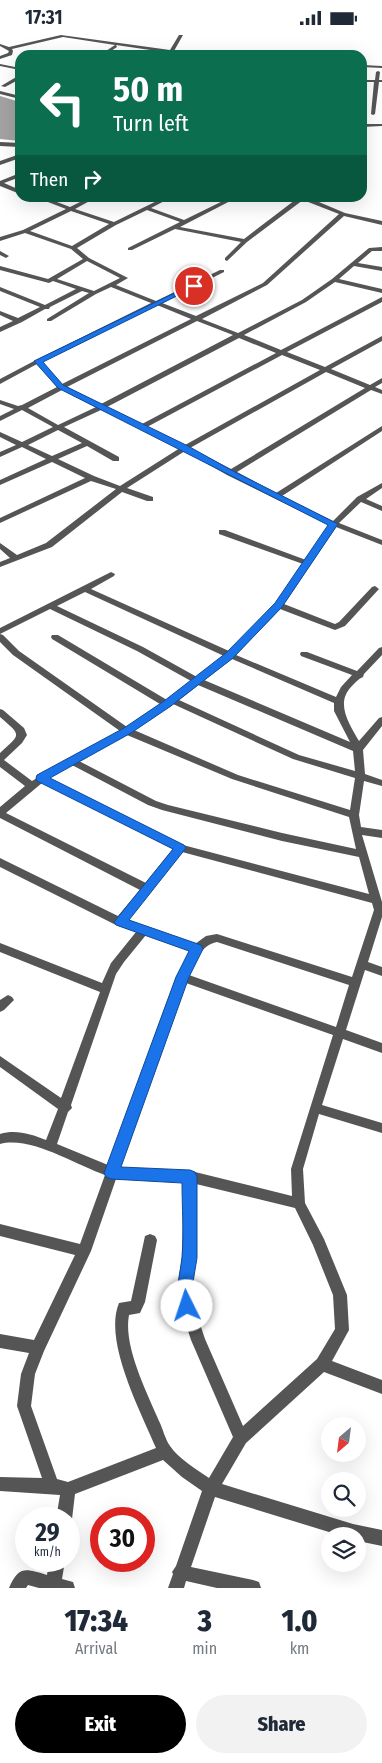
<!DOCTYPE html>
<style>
body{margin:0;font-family:"Fira Sans Condensed",sans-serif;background:#f2f2f3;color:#1f2937;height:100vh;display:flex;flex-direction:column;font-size:19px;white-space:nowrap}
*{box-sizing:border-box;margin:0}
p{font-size:16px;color:#747a83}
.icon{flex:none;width:28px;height:28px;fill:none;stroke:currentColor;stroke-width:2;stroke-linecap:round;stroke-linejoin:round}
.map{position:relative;height:1553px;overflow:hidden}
.side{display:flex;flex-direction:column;background:#fff;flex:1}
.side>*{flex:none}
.top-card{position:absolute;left:15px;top:15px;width:352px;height:152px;border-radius:15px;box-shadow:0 5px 20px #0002;background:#0b6e4f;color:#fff;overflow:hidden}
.needle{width:32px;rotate:208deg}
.fabs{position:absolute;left:321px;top:1382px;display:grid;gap:10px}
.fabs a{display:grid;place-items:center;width:45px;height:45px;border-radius:50%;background:#fff;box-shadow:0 5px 20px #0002;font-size:25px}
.speed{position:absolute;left:15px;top:1472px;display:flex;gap:10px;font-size:25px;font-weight:700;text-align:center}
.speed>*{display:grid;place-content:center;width:65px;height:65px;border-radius:50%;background:#fff;box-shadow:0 5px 20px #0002;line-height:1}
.speed small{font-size:12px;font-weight:400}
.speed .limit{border:8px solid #d22;background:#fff;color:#111}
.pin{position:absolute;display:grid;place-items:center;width:42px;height:42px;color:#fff;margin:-21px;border:2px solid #fff;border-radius:50%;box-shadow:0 1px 5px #0007}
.me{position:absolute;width:55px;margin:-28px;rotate:356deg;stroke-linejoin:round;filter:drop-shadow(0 0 4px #0008)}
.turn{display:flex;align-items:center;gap:18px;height:105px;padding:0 15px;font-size:22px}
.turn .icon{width:65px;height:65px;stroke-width:2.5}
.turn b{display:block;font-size:35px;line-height:42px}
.then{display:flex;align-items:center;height:48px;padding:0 15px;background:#0003;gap:10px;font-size:19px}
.eta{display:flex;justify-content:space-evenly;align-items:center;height:85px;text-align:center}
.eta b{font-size:30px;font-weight:800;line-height:35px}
.primary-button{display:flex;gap:10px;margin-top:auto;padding:10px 15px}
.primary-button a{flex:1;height:58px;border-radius:30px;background:#000;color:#fff;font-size:20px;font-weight:800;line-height:58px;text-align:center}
.primary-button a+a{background:#f2f2f3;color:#1f2937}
.status{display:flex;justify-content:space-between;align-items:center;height:35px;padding:0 25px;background:#fff;direction:ltr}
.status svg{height:14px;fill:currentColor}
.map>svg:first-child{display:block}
.water{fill:#a3a3a3}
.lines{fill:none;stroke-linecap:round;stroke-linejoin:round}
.street{fill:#555;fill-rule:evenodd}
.route{fill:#1a73e8;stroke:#114b97}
</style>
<div class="status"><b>17:31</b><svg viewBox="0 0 49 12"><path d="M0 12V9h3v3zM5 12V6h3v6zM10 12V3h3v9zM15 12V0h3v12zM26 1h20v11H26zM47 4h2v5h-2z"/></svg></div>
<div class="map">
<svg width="382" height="1553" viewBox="0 0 382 1553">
<rect width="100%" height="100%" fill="#fff"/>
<polygon class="water" points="0,61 20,67 20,106 0,104"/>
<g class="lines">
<g class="street">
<polygon points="61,0 170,15 179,0 183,0 174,16 197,20 171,18 116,10 117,12 105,20 100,20 115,10 63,2 12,14 13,16 12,20 0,24 0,21 8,18 9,16 0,11 0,9 9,12"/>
<polygon points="45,16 47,18 35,20 35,19"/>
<polygon points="0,29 20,33 20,35 0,31"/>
<polygon points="362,30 382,31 382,33 362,32"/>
<polygon points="378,36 380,37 379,45 382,45 382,47 379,47 375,79 373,80 371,79 374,47 362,47 362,45 375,45 376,37"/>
<polygon points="18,41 20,41 20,44 5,52 1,51"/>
<polygon points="0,56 20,61 20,64 0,59"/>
<polygon points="362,89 382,89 382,91 362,92"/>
<polygon points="0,107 20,108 20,112 0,111"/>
<polygon points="362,107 366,108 367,109 362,111"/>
<polygon points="20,119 20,123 0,130 0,126"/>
<polygon points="20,138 20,142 4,148 20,155 20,159 0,151 0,146"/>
<path d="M35,162H44L70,172L90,162H97L75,174L114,187L165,162H172L151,173L184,185L231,162H238L180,192L244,204L299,162H307L345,178L382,186V190L344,181L267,250L202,284L238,298L302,265L332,244L369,213L382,212V216H372L358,228L382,232V236L354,231L339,244L382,254V258L335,247L306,267L244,300L281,315L382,262V267L287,317L325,332L382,301V306L331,334L370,350L382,343V348L375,352L382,355V359L371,355L237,437L276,458L382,391V396L282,461L333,486L357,462L382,448V453L366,464L382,471V476L361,467L339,488L382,505V510L336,492L284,569L335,589L339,587L372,552L375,551L379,554L345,591L335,595L280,574L236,620L336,662L341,652L352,640L301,621L300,619L301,617H307L357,636L379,613L382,612V620L364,639L363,642C358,644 355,648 351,652C335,669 350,690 359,706L379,683L382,682V691L363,715L365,739L382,745V751L364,746L359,780L361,792L382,795V803L362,800L382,867V882L368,927L382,932V941L365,935L346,995L382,1008V1018L343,1004L322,1070L382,1088V1098L319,1079L303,1134L305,1168L324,1204L347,1260L349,1295L332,1326L382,1345V1359L324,1337L246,1408L222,1449L353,1489L382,1495V1511L358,1506V1501H342L215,1462L191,1532L253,1545L259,1547L261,1553H217L186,1546L184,1553H168L173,1539L172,1537L176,1531L202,1456L182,1442L163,1425L75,1459L72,1484L69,1490V1484H56L60,1460L0,1456V1442L42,1443L17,1371L21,1339L29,1318L0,1313V1299L34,1305L75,1220L0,1201V1189L80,1209L105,1140C75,1130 32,1101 0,1109V1099C16,1094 31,1099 46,1105L58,1074L0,1032V1021L61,1063L100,957L0,917V908L102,948L111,928L136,897L116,890L0,832V823L118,881L140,855L0,783V772L25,751L0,732V718C21,699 22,701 0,682V674L3,675L24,693L27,700L22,708L4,725L32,746L68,724L120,696L13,620L0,607V599L3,600L19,616L127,692L160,669L52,604L51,602L52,600H58L167,665L191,646L137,616L50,574L0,599V593L111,537L115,539L114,541L91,554L229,616L276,568L303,529L219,499V495H225L306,525L329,490L227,440L185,416L127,453L153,462V466H147L122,457L52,512L0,532V527L10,523L0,514V508L17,520L46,508L116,454L91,446L0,488V483L85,443L52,427L0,450V445L46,424L22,412L0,422V417L16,410L0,402V397L22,407L53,392L22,375L0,386V381L14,374L0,369V365L18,371L22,370L57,352L37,329L0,349V344L36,325L151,268L111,252L96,259L51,286H47V284L89,258L82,256L50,272L49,274H45L22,287L0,297V292L13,286L0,280V276L18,283L40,272L0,256V252L45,270L76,254L53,246L49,248L0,235V231L48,244L83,224L71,214L25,198L0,206V202L23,195L66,174ZM303,165L339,179L263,248L196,281L162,268L224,237V235H220L156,266L116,250L128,243L89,223L77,213L116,190L147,175L180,187L128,213V215H132L175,194L241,207L225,223V225L227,226L247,207ZM71,176L109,189L72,211L30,196ZM87,226L120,243L94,256L57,244ZM157,270L191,284L62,349L42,327ZM197,286L233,300L101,369L67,352ZM239,303L276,318L142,389L107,372ZM282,320L320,335L185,410L147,392ZM326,337L365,353L231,434L190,413ZM62,355L96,372L58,390L28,373ZM101,375L180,413L120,451L94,441L58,424L87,411L113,426H119V422L64,392ZM58,395L82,408L52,421L28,410ZM85,557L224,621L197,642L143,612L57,571ZM232,624L334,668V676L350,707L204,645ZM198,650L353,716L355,736L299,720L179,665ZM173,669L293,724L355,743L350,775L238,740L134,695ZM127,700L232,744L349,782L356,814L282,798L168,770L156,766L79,726ZM72,730L148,770L162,775L282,806L359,822L369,859L183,810L49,743ZM42,748L173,814L146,848L6,778ZM182,817L372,868L374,875L352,942L217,899L206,901L195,909L127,885ZM146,900L190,916L176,942L108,1130L57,1109L68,1077L72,1073L71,1070L116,939L124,927ZM217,907L349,950L336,992L189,940C195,927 201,910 217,907ZM186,948L333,1000L291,1134L292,1161L191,1136L120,1133ZM116,1144L184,1147L182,1223L178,1247L180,1271L191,1305L233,1402L209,1443C197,1435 178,1423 170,1411C165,1404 163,1394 159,1386C147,1358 123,1311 129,1280L140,1278L145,1267L157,1205L155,1201L150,1199L145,1201L131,1266L119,1268C103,1306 141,1377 156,1413L68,1447L57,1444L31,1371L35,1339L44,1316L91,1216ZM196,1149L295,1173L313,1210L333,1260L335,1294L317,1324L243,1391L205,1304L194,1271L192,1247L196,1223Z"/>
<polygon points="0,216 9,221 6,223 0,220"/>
<polygon points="8,960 12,962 14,965 4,975 0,977 0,965"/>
<path d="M49,1526H65L62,1544L73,1547L75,1553H39L28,1550L26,1553H9C19,1530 26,1534 47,1540Z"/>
</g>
</g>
<path class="route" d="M191,250L197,251L43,327L63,350L188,411L233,436L338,489L282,572L233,623L171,671L131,698L50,743L184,810L186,813L129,885L201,910L203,914L189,942L121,1132L190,1135L195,1137L197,1142V1223L193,1247L195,1271L192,1276L187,1278L181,1276C174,1258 180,1241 182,1222C184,1198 182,1172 182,1148L111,1144L106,1142L104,1138L176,942L189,916L116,890L114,887L173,814L37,746L36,743L37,740L124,693L164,666L226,618L275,568L328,490L58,353L34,326Z"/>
</svg>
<div class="fabs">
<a><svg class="needle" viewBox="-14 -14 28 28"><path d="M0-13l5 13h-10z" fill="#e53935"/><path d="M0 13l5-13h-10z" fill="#747a83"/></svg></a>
<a><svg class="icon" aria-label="search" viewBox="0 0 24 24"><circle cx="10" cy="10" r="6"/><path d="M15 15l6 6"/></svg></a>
<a><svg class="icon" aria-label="layers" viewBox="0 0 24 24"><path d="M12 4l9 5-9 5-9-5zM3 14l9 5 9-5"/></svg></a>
</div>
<div class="speed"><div>29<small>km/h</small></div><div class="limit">30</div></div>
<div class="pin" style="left:194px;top:251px;background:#d93025"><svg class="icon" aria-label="arrive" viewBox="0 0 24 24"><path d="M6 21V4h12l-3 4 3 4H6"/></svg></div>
<svg class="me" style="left:187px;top:1271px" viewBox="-20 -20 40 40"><circle r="19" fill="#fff"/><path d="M0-13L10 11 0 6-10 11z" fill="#1a73e8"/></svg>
<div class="top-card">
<div class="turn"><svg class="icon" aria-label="left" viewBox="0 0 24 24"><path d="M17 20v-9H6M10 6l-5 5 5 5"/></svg><div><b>50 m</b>Turn left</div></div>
<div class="then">Then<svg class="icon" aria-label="right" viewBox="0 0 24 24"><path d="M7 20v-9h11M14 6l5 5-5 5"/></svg></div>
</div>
</div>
<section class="side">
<div class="eta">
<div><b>17:34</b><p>Arrival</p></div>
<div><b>3</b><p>min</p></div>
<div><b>1.0</b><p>km</p></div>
</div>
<div class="primary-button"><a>Exit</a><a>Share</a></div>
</section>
